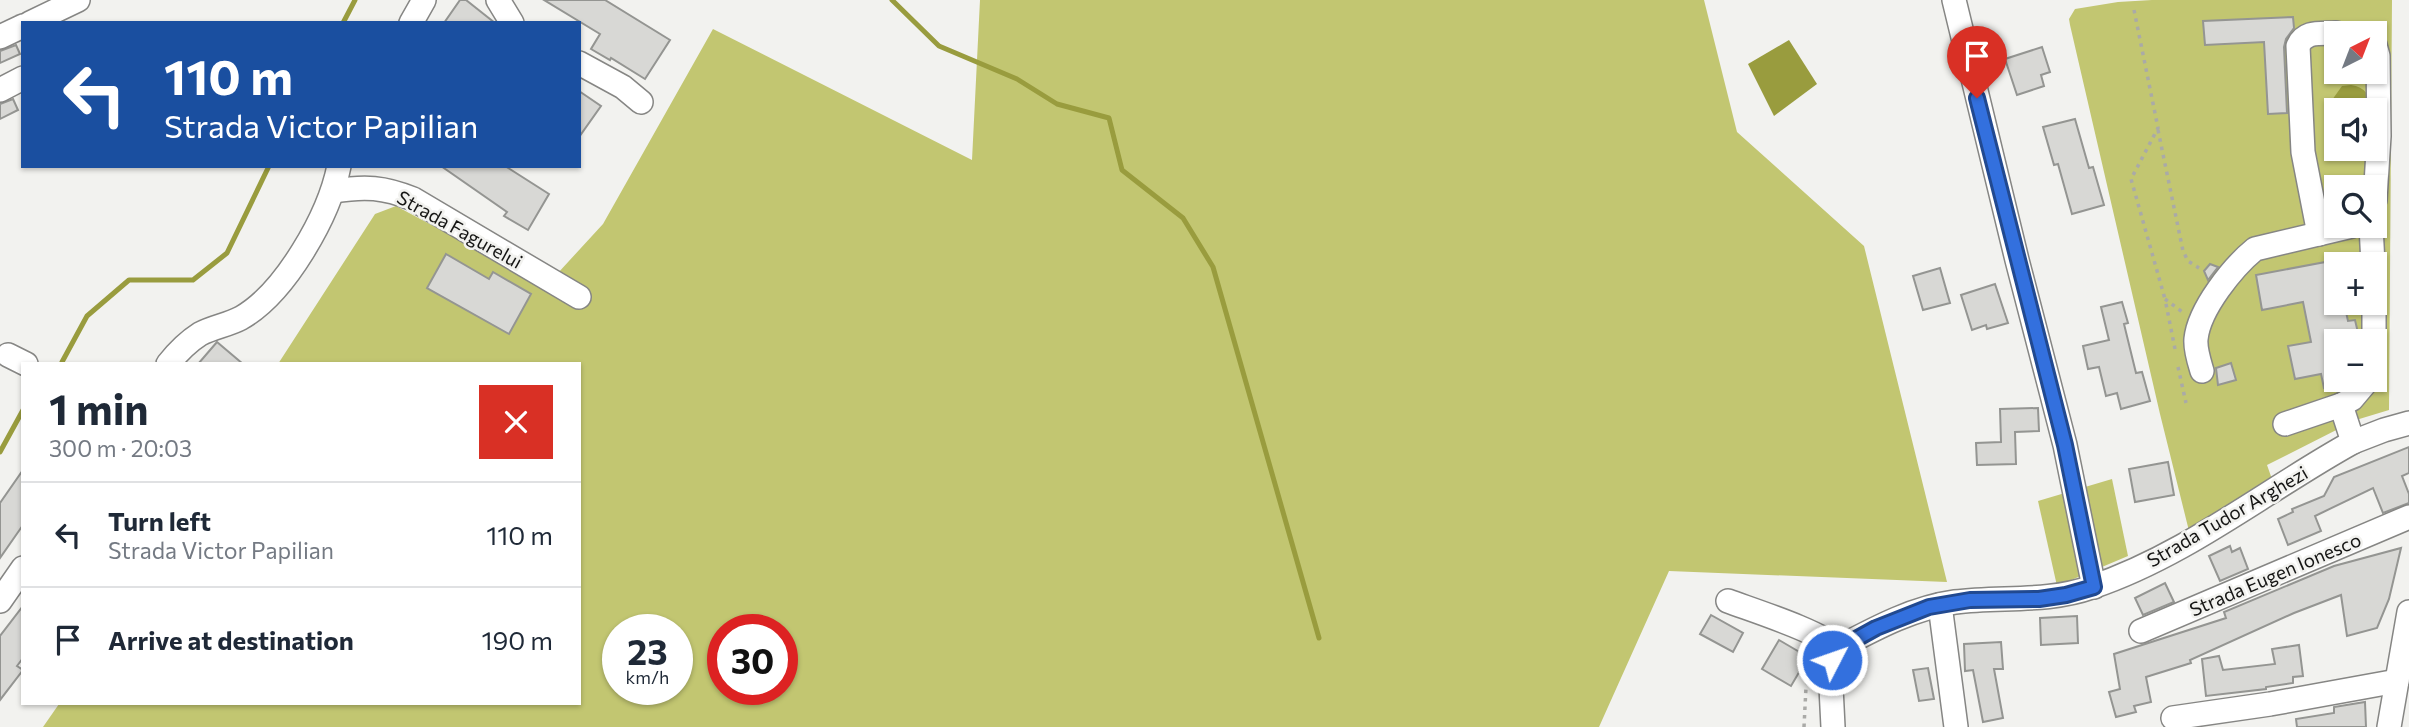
<!DOCTYPE html>
<meta charset="utf-8">
<style>
body{margin:0;font-family:Commissioner,sans-serif;background:#f6f6f7;color:#1f2937;height:100vh;display:flex;flex-direction:column;font-size:26px;white-space:nowrap}
*{box-sizing:border-box;margin:0}
p{font-size:23px;color:#747a83}
.icon{flex:none;width:38px;height:38px;fill:none;stroke:currentColor;stroke-width:2;stroke-linecap:round;stroke-linejoin:round}
.map{position:relative;flex:1;overflow:hidden}
.sheet{position:absolute;left:21px;top:362px;width:560px;height:343px;display:flex;flex-direction:column;background:#fff;border-radius:0px;box-shadow:0 2px 5px #0004}
.sheet>*{flex:none}
.guide{position:absolute;left:21px;top:21px;width:560px;height:147px;border-radius:0px;box-shadow:0 2px 5px #0004;background:#1a4fa0;color:#fff;overflow:hidden}
.needle{width:46px;rotate:42deg}
.controls{position:absolute;left:2324px;top:21px;display:grid;gap:14px}
.controls a{display:grid;place-items:center;width:63px;height:63px;border-radius:0px;background:#fff;box-shadow:0 2px 5px #0004;font-size:35px}
.speed{position:absolute;left:602px;top:614px;display:flex;gap:14px;font-size:35px;font-weight:700;text-align:center}
.speed>*{display:grid;place-content:center;width:91px;height:91px;border-radius:50%;background:#fff;box-shadow:0 2px 5px #0004;line-height:1}
.speed small{font-size:18px;font-weight:400}
.speed .limit{border:10px solid #d22;background:#fff;color:#111}
.pin{position:absolute;display:grid;place-items:center;width:60px;height:60px;color:#fff;margin:-72px -30px;border-radius:50% 50% 50% 0;rotate:-45deg;box-shadow:0 0 7px #0007}
.pin .icon{rotate:45deg}
.me{position:absolute;width:77px;margin:-38px;rotate:49deg;stroke-linejoin:round;filter:drop-shadow(0 0 5px #0008)}
.turn{display:flex;align-items:center;gap:24px;height:147px;padding:0 28px;font-size:32px}
.turn .icon{width:91px;height:91px;stroke-width:2.5}
.turn b{display:block;font-size:49px;line-height:60px}
.round{display:grid;place-items:center;flex:none;width:74px;height:74px;border-radius:0px;background:#f6f6f7}
.head{display:flex;align-items:center;justify-content:space-between;height:119px;padding:0 28px}
h1{font-size:42px;font-weight:700;line-height:52px}
ul{padding:0;list-style:none}
li{display:flex;align-items:center;gap:21px;height:105px;padding:0 28px;border-top:2px solid #e0e1e3}
li div{flex:1}
li b{display:block;font-size:26px}
li em{font-style:normal}
.map>svg:first-child{display:block}
.green{fill:#c2c671;fill-rule:evenodd}
.water{fill:#999c3e}
.lines{fill:none;stroke-linecap:round;stroke-linejoin:round}
.stream{stroke:#999c3e;stroke-width:5}
.building{fill:#d8d8d5;stroke:#949592;stroke-width:2}
.minor-casing{stroke:#868684;stroke-width:26}
.path{stroke:#aaaaa7;stroke-width:3.5;stroke-dasharray:3.5 5;stroke-linecap:butt}
.minor{stroke:#fff;stroke-width:23}
.route-casing{stroke:#214990;stroke-width:18}
.route{stroke:#3370de;stroke-width:12}
.labels{text-anchor:middle;dominant-baseline:central;stroke-width:5;stroke-linejoin:round;paint-order:stroke}
.street-label{font-size:19px;fill:#151514;stroke:#f2f2ef}
</style>
<div class="map">
<svg width="2409" height="727" viewBox="0 0 2409 727">
<rect width="100%" height="100%" fill="#f2f2ef"/>
<g class="green">
<path d="M980,0H1704L1737,132L1864,246L1947,582L1669,571L1599,727H43L59,704H579V364H278L375,214L396,206L546,286L603,224L713,29L972,160ZM618,630H677V690H618ZM723,630H782V690H723Z"/>
<path d="M2152,0H2392L2389,410L2356,420L2267,465L2273,482L2189,531L2160,414L2070,25L2069,19L2075,9L2118,2ZM2336,33H2375V72H2336ZM2336,110H2375V149H2336ZM2336,187H2375V226H2336ZM2336,264H2375V303H2336ZM2336,341H2375V380H2336Z"/>
<polygon points="2112,479 2128,556 2057,586 2038,501"/>
</g>
<g class="water">
<polygon points="1789,40 1817,84 1774,116 1748,64"/>
<path d="M2351,85C2365,87 2371,96 2372,110H2336V116L2331,109L2332,100L2342,86Z"/>
</g>
<g class="lines">
<g class="stream">
<polyline points="892,0 939,46 1017,79 1057,104 1109,118 1122,170 1183,218 1213,267 1319,638"/>
<polyline points="343,23 355,0"/>
<polyline points="62,362 87,316 129,280 193,280 227,253 269,166"/>
<polyline points="0,452 23,410"/>
</g>
</g>
<g class="building">
<polygon points="460,0 466,0 495,23 444,23"/>
<polygon points="544,0 605,0 670,40 645,79 611,58 610,60 591,49 600,34"/>
<polygon points="2293,17 2294,28 2286,39 2284,47 2287,113 2268,114 2264,42 2205,45 2203,21"/>
<polygon points="16,45 20,54 0,63 0,51"/>
<polygon points="2042,47 2050,72 2041,75 2044,86 2017,95 2005,59"/>
<polygon points="579,91 601,106 579,137"/>
<polygon points="13,99 18,110 0,119 0,104"/>
<polygon points="2075,119 2089,168 2093,167 2104,205 2072,214 2058,164 2054,165 2043,127"/>
<polygon points="441,166 505,166 549,194 528,230 504,216 507,212"/>
<polygon points="446,254 489,279 493,272 531,294 509,334 427,288"/>
<polygon points="2336,260 2336,303 2344,303 2348,321 2355,320 2360,341 2336,341 2336,386 2324,388 2321,374 2295,379 2288,346 2311,342 2303,302 2262,310 2256,275"/>
<polygon points="2210,264 2218,267 2208,280 2204,271"/>
<polygon points="1940,268 1950,303 1923,310 1913,276"/>
<polygon points="1995,284 2008,323 1987,329 1986,325 1972,330 1961,295"/>
<polygon points="2122,302 2128,323 2124,324 2136,373 2142,372 2150,401 2121,409 2117,393 2106,396 2099,367 2088,369 2083,346 2109,340 2101,307"/>
<polygon points="217,342 243,364 198,364"/>
<polygon points="2231,363 2236,380 2218,385 2216,368"/>
<polygon points="2038,408 2039,431 2015,432 2016,464 1977,465 1976,443 2001,442 2000,409"/>
<polygon points="2409,447 2409,473 2402,476 2409,494 2409,503 2383,513 2373,488 2315,516 2321,531 2288,545 2278,519 2293,512 2292,509 2324,496 2334,477"/>
<polygon points="2168,462 2174,495 2135,502 2129,469"/>
<polygon points="23,470 23,525 0,558 0,503"/>
<polygon points="2230,546 2232,552 2240,548 2248,569 2220,581 2209,556"/>
<polygon points="2401,548 2389,599 2377,628 2347,636 2341,595 2294,613 2190,660 2191,663 2146,677 2151,702 2134,706 2136,712 2116,717 2109,692 2120,689 2114,654 2226,618 2224,612 2334,566"/>
<polygon points="2165,583 2174,602 2143,615 2135,598"/>
<polygon points="23,606 23,658 17,666 23,670 0,700 0,636"/>
<polygon points="1711,615 1743,633 1733,652 1700,634"/>
<polygon points="2077,616 2078,643 2041,645 2040,618"/>
<polygon points="1779,640 1808,657 1791,686 1762,669"/>
<polygon points="2001,642 2003,669 1994,669 2003,718 1983,722 1973,670 1965,671 1964,644"/>
<polygon points="2299,645 2303,676 2293,677 2293,683 2266,687 2266,689 2206,696 2202,659 2219,656 2223,670 2275,664 2272,649"/>
<polygon points="1928,668 1934,699 1919,701 1913,670"/>
<polygon points="2365,702 2366,727 2297,727 2296,719 2334,713 2334,707"/>
</g>
<g class="lines">
<defs>
<g id="minor">
<polyline points="498,0 512,23"/>
<polyline points="1954,0 2017,260 2065,445 2094,587"/>
<polyline points="30,23 78,0"/>
<polyline points="411,23 424,0"/>
<polyline points="0,37 23,26"/>
<polyline points="2375,45 2378,56 2379,136 2375,200"/>
<polyline points="579,63 623,87 641,102"/>
<polyline points="0,90 23,78"/>
<path d="M334,191C365,186 384,187 413,199L579,297"/>
<polyline points="2371,226 2373,264"/>
<path d="M2319,234L2303,152L2298,46C2305,30 2321,34 2336,33"/>
<polyline points="2374,303 2374,341"/>
<polyline points="8,355 26,364"/>
<path d="M168,364C176,354 189,341 200,334C213,327 228,325 241,318C285,293 329,216 339,166"/>
<path d="M2202,371C2199,361 2195,349 2196,339C2199,309 2233,267 2255,249L2352,226"/>
<polyline points="2341,405 2352,399 2368,380"/>
<polyline points="2285,424 2341,405 2353,442"/>
<polyline points="0,601 23,568"/>
<path d="M1728,601C1752,610 1822,632 1838,649"/>
<polyline points="1940,605 1956,727"/>
<polyline points="2141,631 2409,517"/>
<polyline points="2173,718 2270,704 2397,681"/>
<path d="M1833,727L1830,667L1836,649C1874,629 1912,608 1955,602C2001,596 2047,603 2092,587C2187,555 2266,490 2353,442L2384,430L2409,423"/>
<polyline points="2389,727 2409,612"/>
</g>
</defs>
<use href="#minor" class="minor-casing"/>
<g class="path">
<polyline points="2134,10 2158,128 2131,179 2165,299"/>
<polyline points="2158,130 2183,251 2188,261 2199,268"/>
<polyline points="2175,349 2165,299 2185,314"/>
<polyline points="2178,367 2186,403"/>
<polyline points="1804,727 1806,687 1810,677"/>
</g>
<use href="#minor" class="minor"/>
</g>
<g class="lines">
<defs>
<polyline id="route" points="1832,660 1838,649 1876,628 1929,607 1970,600 2039,599 2066,595 2094,587 2065,445 1977,98"/>
</defs>
<use href="#route" class="route-casing"/>
<use href="#route" class="route"/>
</g>
<g class="labels">
<g class="street-label">
<text transform="translate(460 229) rotate(29)">Strada Fagurelui</text>
<text transform="translate(2227 516) rotate(-30)">Strada Tudor Arghezi</text>
<text transform="translate(2275 574) rotate(-23)">Strada Eugen Ionesco</text>
</g>
</g>
</svg>
<div class="controls">
<a><svg class="needle" viewBox="-14 -14 28 28"><path d="M0-13l5 13h-10z" fill="#e53935"/><path d="M0 13l5-13h-10z" fill="#747a83"/></svg></a>
<a><svg class="icon" aria-label="sound" viewBox="0 0 24 24"><path d="M4 9h4l5-4v14l-5-4H4zM17 9q2 3 0 6"/></svg></a>
<a><svg class="icon" aria-label="search" viewBox="0 0 24 24"><circle cx="10" cy="10" r="6"/><path d="M15 15l6 6"/></svg></a>
<a>+</a>
<a>−</a>
</div>
<div class="speed"><div>23<small>km/h</small></div><div class="limit">30</div></div>
<div class="pin" style="left:1977px;top:98px;background:#d93025"><svg class="icon" aria-label="arrive" viewBox="0 0 24 24"><path d="M6 21V4h12l-3 4 3 4H6"/></svg></div>
<svg class="me" style="left:1832px;top:660px" viewBox="-20 -20 40 40"><circle r="17" fill="#3370de" stroke="#fff" stroke-width="3"/><path d="M0-11L8 9 0 5-8 9z" fill="#fff"/></svg>
<div class="guide">
<div class="turn"><svg class="icon" aria-label="left" viewBox="0 0 24 24"><path d="M17 20v-9H6M10 6l-5 5 5 5"/></svg><div><b>110 m</b>Strada Victor Papilian</div></div>
</div>
<section class="sheet">
<div class="head"><div><h1>1 min</h1><p>300 m · 20:03</p></div><a class="round" style="background:#d93025;color:#fff"><svg class="icon" aria-label="close" viewBox="0 0 24 24"><path d="M6 6l12 12M18 6L6 18"/></svg></a></div>
<ul>
<li><svg class="icon" aria-label="left" viewBox="0 0 24 24"><path d="M17 20v-9H6M10 6l-5 5 5 5"/></svg><div><b>Turn left</b><p>Strada Victor Papilian</p></div><em>110 m</em></li>
<li><svg class="icon" aria-label="arrive" viewBox="0 0 24 24"><path d="M6 21V4h12l-3 4 3 4H6"/></svg><div><b>Arrive at destination</b></div><em>190 m</em></li>
</ul>
</section>
</div>
